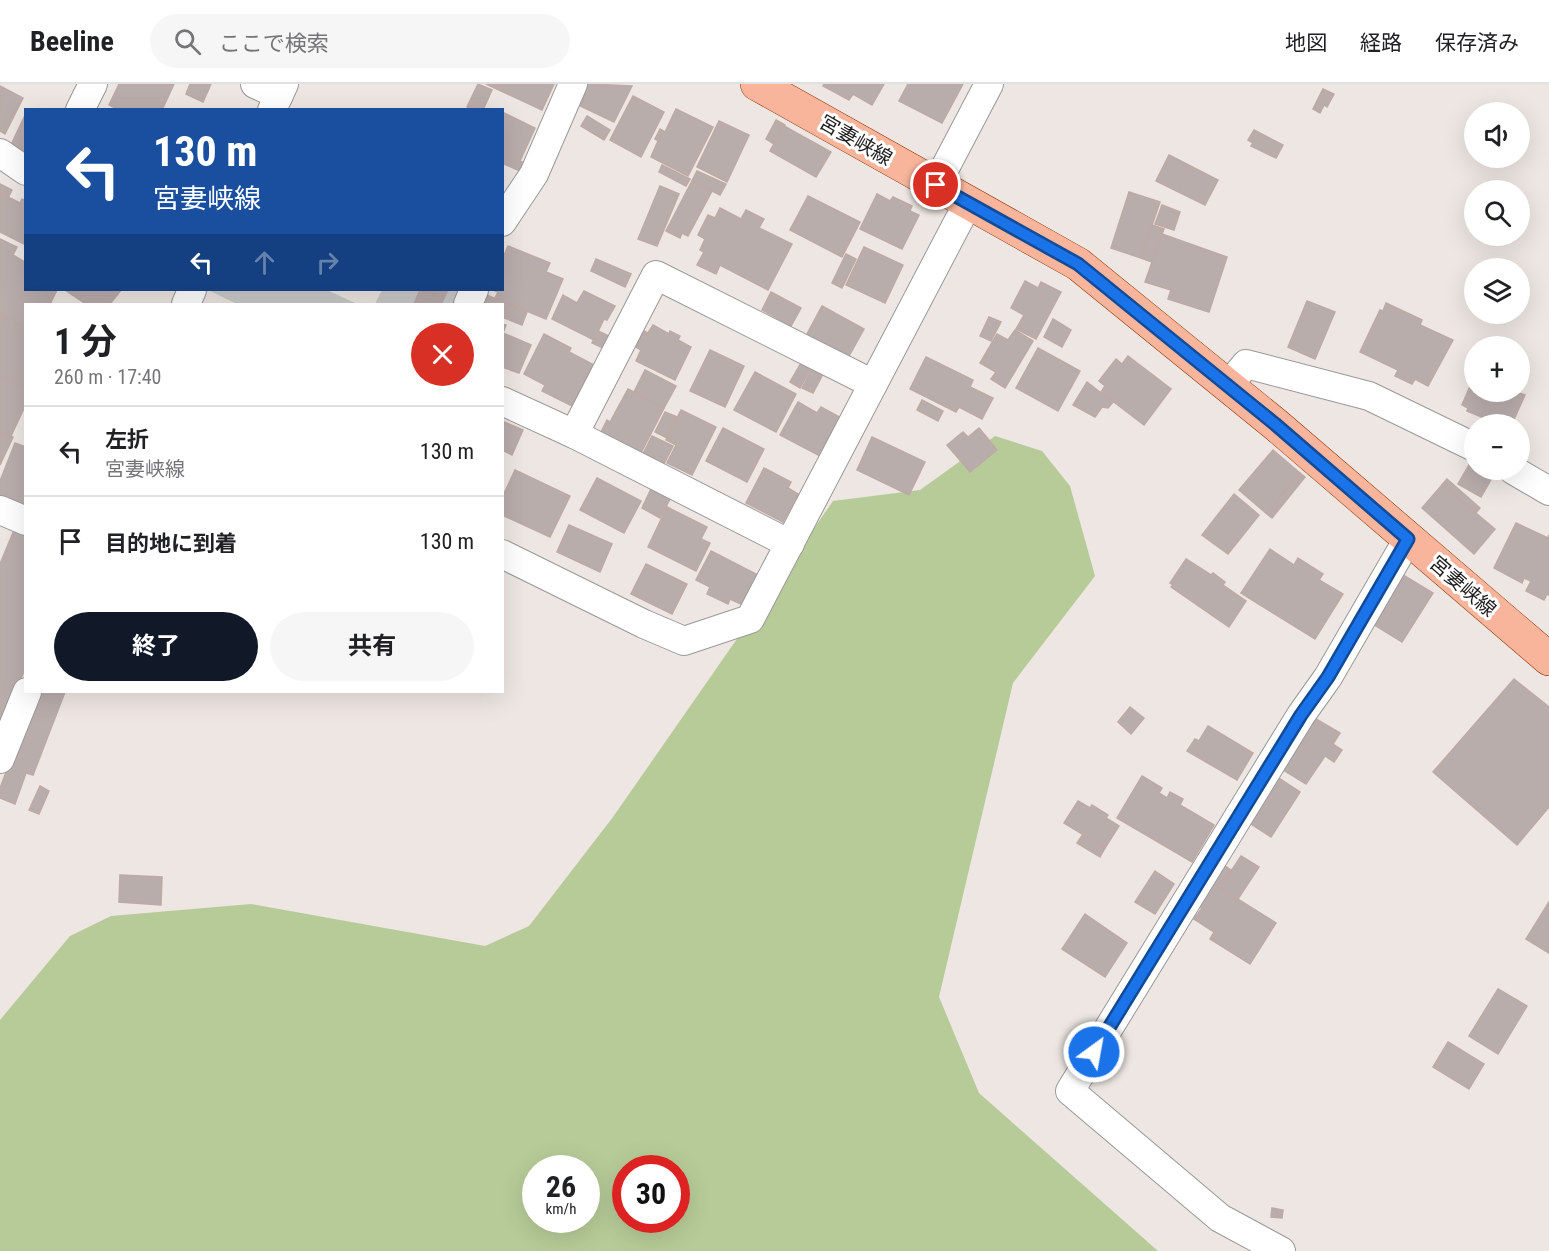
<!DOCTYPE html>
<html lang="ja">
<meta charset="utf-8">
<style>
body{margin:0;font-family:"Roboto Condensed","Noto Sans JP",sans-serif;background:#f6f6f6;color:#202124;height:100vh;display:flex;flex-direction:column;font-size:22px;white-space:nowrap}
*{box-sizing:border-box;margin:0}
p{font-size:20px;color:#757577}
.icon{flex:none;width:33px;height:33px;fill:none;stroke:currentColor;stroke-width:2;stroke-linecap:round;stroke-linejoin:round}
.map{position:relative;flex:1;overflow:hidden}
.drawer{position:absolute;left:24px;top:219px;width:480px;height:390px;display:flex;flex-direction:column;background:#fff;border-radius:0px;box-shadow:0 6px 24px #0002}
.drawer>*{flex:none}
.hud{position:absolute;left:24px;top:24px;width:480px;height:183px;border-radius:0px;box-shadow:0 6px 24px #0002;background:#1a4fa0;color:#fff;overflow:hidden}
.controls{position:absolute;left:1464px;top:18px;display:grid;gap:12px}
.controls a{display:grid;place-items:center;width:66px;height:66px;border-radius:50%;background:#fff;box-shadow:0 6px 24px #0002;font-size:30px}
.speed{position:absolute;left:522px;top:1071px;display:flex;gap:12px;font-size:30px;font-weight:700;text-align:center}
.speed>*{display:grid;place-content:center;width:78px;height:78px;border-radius:50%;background:#fff;box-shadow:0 6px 24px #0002;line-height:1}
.speed small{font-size:15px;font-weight:400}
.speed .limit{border:9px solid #d22;background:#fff;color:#111}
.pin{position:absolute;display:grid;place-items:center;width:51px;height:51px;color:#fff;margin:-26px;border:3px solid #fff;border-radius:50%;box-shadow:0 2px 6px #0007}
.me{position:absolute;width:66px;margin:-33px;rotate:32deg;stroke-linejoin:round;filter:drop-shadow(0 0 4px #0008)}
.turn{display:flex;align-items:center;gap:21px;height:126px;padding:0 30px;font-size:27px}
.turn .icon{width:78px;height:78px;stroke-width:2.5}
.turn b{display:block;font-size:42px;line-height:51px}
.lanes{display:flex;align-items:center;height:57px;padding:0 30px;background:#0003;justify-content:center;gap:30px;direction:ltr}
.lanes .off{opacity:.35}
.round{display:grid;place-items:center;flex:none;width:63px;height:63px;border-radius:32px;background:#f6f6f6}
.summary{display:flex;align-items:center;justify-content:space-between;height:102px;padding:0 30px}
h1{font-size:36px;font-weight:700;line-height:45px}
.action{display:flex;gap:12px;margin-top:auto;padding:12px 30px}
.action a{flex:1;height:69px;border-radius:36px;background:#111827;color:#fff;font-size:24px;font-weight:700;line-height:69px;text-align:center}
.action a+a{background:#f6f6f6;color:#202124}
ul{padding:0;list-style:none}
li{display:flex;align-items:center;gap:18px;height:90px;padding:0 30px;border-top:2px solid #e0e0e0}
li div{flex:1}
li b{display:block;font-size:22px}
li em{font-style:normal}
header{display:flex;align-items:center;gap:36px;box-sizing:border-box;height:84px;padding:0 30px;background:#fff;border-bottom:2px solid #e0e0e0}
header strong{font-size:28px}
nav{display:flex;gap:33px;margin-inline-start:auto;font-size:21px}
.search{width:420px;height:54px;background:#f6f6f6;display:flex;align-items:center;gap:15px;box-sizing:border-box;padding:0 21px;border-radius:33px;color:#757577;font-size:22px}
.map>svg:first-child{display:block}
.religious{fill:#cacaca}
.forest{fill:#b7cb98;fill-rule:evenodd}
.building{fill:#b9adac;stroke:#bea9a5;stroke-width:1.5}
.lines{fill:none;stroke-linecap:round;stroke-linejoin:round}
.minor-casing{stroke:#999;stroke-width:30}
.primary-casing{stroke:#8f3806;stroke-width:34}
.minor{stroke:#fff;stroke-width:28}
.primary{stroke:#f8b59c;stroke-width:33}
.route-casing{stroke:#114b97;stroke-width:15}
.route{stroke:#1a73e8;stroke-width:10}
.labels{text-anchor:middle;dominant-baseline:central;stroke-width:6;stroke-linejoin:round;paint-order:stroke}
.street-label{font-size:20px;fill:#1c1c1c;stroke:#fff}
</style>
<header>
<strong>Beeline</strong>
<div class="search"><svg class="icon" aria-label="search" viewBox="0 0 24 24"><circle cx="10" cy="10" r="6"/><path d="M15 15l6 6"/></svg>ここで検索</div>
<nav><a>地図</a><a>経路</a><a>保存済み</a></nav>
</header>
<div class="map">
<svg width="1549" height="1167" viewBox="0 0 1549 1167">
<rect width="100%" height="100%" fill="#ede6e2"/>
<g class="religious">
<polygon points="208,206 327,206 357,220 237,220"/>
<polygon points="382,206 463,206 457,220 375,220"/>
</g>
<path class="forest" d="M995,352L1042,367L1070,402L1095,492L1013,599L939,913L979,1009L1158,1167H0V936L70,852L111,832L251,820L485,862L529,842L613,733L833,417L920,406ZM536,1084H586V1136H536ZM626,1084H676V1136H626Z"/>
<g class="building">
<polygon points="119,0 174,0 162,26 119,26 109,21"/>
<polygon points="190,0 211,0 203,18 186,10"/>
<polygon points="478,0 492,6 483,26 472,26 467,23"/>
<polygon points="486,0 554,0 542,26"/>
<polygon points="589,0 632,2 614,38 578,21"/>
<polygon points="824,0 884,0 872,21 853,10 849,16 823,2"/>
<polygon points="908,0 963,0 942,39 899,17"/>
<polygon points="0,2 23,14 5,50 0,47"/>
<polygon points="1323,5 1334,10 1327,23 1324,21 1320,29 1313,25"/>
<polygon points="633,12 664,28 641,73 610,56"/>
<polygon points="676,25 713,43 688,92 651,73 658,57 655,55 660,45 665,48"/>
<polygon points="502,28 535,44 520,77 526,80 522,88 502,79"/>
<polygon points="26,29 26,68 11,61"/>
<polygon points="587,32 610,46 604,56 581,42"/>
<polygon points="776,36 785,41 774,60 766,55"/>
<polygon points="719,37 749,51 727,98 697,83"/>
<polygon points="784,42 831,68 816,93 770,67"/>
<polygon points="1254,46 1283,61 1276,74 1251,62 1253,59 1248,56"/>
<polygon points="1169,71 1218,96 1205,121 1156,97"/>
<polygon points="662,81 690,95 686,102 659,88"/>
<polygon points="697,87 726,100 720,111 692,97"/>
<polygon points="692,97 712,107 688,152 682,149 680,154 666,147"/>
<polygon points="0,100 12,106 8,114 0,109"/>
<polygon points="660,102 679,110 657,162 638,155"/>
<polygon points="1129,108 1160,118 1141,174 1111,164"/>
<polygon points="0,109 20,119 22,115 26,117 26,161 0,148"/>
<polygon points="877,110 890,117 893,113 912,122 910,127 919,131 902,165 860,145"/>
<polygon points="808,112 860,138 842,173 790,146"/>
<polygon points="1162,121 1180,128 1174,146 1155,140"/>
<polygon points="720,124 741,135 746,126 764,135 759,144 792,160 768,206 720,181 716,190 697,181 704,168 700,166 705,155 698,151 708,131 715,134"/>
<polygon points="1152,141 1164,145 1152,178 1141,174"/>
<polygon points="1162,150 1227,173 1209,228 1168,215 1171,206 1145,198"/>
<polygon points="0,155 17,163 13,171 26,179 26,206 57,206 50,220 26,220 26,244 0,232"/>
<polygon points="508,162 550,179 546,188 563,195 546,235 495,214 498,208 493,206 502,206 502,176"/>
<polygon points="864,163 903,181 885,219 846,201"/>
<polygon points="846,170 856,175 842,204 832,199"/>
<polygon points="596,175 631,190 625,203 591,187"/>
<polygon points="1025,197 1038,204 1041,198 1061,208 1036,255 1016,245 1024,231 1011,224"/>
<polygon points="65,206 121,206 110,220 86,220"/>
<polygon points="420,206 444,214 441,220 414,220"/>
<polygon points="425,206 448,206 444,214"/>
<polygon points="584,207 615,222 607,236 604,235 594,256 552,235 563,211 577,219"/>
<polygon points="771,208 801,224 791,242 762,226"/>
<polygon points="487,211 507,220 502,229 502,220 483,220"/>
<polygon points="1307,217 1335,228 1315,275 1288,263"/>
<polygon points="1386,219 1422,236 1420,241 1453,256 1428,302 1415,295 1412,300 1395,292 1398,286 1360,268 1380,226 1383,227"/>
<polygon points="507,220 527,228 522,241 502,233"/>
<polygon points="822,222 864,245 849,272 807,250"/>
<polygon points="0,232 26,244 26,303 0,292"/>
<polygon points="989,233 1001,238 991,257 980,252"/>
<polygon points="1053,235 1071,246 1062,263 1044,253"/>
<polygon points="502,240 506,241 503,249 531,261 519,289 502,283"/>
<polygon points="653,241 669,250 670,247 680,252 678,256 691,263 675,296 636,277 641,266 636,263 644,247 648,249"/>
<polygon points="1015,246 1033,257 1005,304 991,295 996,288 980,279 997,250 1008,256"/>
<polygon points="598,247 611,253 605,265 592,259"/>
<polygon points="544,250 571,264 569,268 596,282 574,323 542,307 545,301 524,290"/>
<polygon points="1038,264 1080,287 1058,327 1016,304"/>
<polygon points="710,266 744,282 725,323 690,307"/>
<polygon points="1128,272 1171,305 1144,341 1101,308 1105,302 1099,297 1116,275 1122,280"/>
<polygon points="926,273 973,296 970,303 993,314 982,335 959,323 956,328 910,305"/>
<polygon points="801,279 811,284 800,304 790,298"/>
<polygon points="812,285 823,290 813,309 802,304"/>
<polygon points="645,286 676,302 664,324 634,308"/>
<polygon points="755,288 796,310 776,348 734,326"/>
<polygon points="0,292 26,303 26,320 11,352 0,347"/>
<polygon points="1474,293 1474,308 1516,308 1525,311 1512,340 1501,338 1499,340 1467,327 1468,324 1462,321"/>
<polygon points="1087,298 1113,318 1108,324 1102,323 1095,333 1073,321"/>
<polygon points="628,305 664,324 641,369 601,348 607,336 610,338"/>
<polygon points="922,316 943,327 938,337 917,326"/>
<polygon points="798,318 817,329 821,323 843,335 822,373 780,351"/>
<polygon points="681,326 716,343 692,391 667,379 676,361 666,356"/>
<polygon points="665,328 677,333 667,354 655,348"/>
<polygon points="502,337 523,346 512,371 502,366"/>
<polygon points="723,344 764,365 747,398 706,377"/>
<polygon points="979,344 997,366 970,388 947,361 963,348 968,353"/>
<polygon points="0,347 13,353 0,381"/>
<polygon points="652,352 673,362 664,380 643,370"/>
<polygon points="872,353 925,378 909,411 857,386"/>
<polygon points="15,359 26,363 26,424 0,414 0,397"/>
<polygon points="1273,366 1300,389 1267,430 1239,406"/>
<polygon points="1473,374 1474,386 1496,387 1481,413 1458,400"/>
<polygon points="764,384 791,398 788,404 798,410 783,438 746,419"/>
<polygon points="515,386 570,412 550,453 502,431 502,414"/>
<polygon points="1300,389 1305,393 1272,434 1267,430"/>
<polygon points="597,394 641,417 624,449 580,426"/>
<polygon points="1447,395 1480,424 1476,429 1442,401"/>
<polygon points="1442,401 1495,445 1474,470 1422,424"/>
<polygon points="651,405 670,415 660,434 642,424"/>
<polygon points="1234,410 1259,431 1228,470 1202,451"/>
<polygon points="667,423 707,443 701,455 710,459 696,487 648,463"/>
<polygon points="1516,439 1548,454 1549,451 1549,511 1547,510 1544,516 1526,507 1531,497 1524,494 1522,499 1494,484"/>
<polygon points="569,441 612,460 600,488 557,468"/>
<polygon points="15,444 26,448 26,582 0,647 0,480"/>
<polygon points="1270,465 1294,481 1298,474 1323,490 1319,496 1343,510 1315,555 1241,509"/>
<polygon points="711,467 758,491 743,521 730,515 728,520 707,510 710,503 696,496"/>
<polygon points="1186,475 1211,491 1213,489 1225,498 1223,501 1246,517 1229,543 1171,503 1173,501 1170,499"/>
<polygon points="646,480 687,500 672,530 631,510"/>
<polygon points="1398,488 1433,509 1402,558 1368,537"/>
<polygon points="1514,595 1549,623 1549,723 1517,761 1433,688"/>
<polygon points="37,608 65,608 33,691 26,689 15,720 0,714 0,704"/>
<polygon points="1130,623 1144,634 1131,650 1118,638"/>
<polygon points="1311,632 1340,649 1333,660 1342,666 1334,678 1325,672 1306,700 1280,684"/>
<polygon points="1208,642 1253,669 1237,696 1187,667 1195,655 1199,657"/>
<polygon points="1142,692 1162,704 1159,709 1167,714 1170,708 1183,715 1180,721 1214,741 1192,778 1117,734"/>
<polygon points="1277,693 1300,708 1271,753 1248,738"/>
<polygon points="40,702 49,707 39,730 29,726"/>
<polygon points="1078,717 1090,724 1092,721 1108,731 1106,734 1119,742 1105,764 1064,739"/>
<polygon points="1083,750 1105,764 1100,773 1077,759"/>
<polygon points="1241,772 1259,783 1238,815 1220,804"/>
<polygon points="1218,777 1231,786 1220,804 1276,839 1250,880 1210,855 1214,848 1194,835 1202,824 1192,818"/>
<polygon points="1155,787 1174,800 1155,830 1135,818"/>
<polygon points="120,791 162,793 161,821 119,818"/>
<polygon points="1549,818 1549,869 1526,855"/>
<polygon points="1085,830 1127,859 1105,893 1062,865"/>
<polygon points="1498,905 1527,922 1498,970 1469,952"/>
<polygon points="1448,958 1484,980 1469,1005 1433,983"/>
<polygon points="1272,1124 1283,1126 1282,1134 1271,1133"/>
</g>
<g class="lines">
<defs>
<g id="minor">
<polyline points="255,0 279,11"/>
<polyline points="80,26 93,0"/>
<polyline points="272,26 284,0"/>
<polyline points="0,69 26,87"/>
<polyline points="936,101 989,0"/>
<polyline points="502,138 534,90 573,0"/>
<polyline points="186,220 192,206"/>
<polyline points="468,220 474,206"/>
<polyline points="1228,302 1246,280 1369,312 1474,363"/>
<polyline points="502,317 574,350 656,191 873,300"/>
<polyline points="574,350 790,460"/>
<polyline points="1513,386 1549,407"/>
<polyline points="0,426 26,437"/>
<polyline points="502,470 644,540 684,557 750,535 968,119"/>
<polyline points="0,675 27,608"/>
<polyline points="1281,1167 1220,1134 1070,1007 1301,631 1328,593 1408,455"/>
</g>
<polyline id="primary" points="757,0 1078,180 1275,340 1549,575"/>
</defs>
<use href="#minor" class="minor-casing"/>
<use href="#primary" class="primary-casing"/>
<use href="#minor" class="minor"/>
<use href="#primary" class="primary"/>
</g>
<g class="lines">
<defs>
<polyline id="route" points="936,101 1078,180 1275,340 1408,455 1328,593 1301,631 1094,968"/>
</defs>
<use href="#route" class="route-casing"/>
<use href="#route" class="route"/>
</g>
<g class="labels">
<g class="street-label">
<text transform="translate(856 56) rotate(30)">宮妻峡線</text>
<text transform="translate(1463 502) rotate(41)">宮妻峡線</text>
</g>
</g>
</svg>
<div class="controls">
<a><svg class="icon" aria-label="sound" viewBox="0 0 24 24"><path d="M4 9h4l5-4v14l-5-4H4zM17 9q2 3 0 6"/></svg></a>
<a><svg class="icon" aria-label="search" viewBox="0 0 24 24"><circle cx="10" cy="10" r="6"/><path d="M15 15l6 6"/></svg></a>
<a><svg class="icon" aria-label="layers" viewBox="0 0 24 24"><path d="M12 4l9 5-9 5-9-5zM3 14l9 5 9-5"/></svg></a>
<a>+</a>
<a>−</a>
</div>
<div class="speed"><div>26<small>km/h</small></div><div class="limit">30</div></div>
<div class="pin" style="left:936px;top:101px;background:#d93025"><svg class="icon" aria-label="arrive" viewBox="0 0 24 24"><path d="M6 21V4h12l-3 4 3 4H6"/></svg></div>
<svg class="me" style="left:1094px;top:968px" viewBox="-20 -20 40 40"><circle r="17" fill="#1a73e8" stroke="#fff" stroke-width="3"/><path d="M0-11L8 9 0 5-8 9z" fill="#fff"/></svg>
<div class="hud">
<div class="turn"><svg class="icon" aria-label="left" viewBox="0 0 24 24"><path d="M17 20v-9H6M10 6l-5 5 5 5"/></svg><div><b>130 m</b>宮妻峡線</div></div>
<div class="lanes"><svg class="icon" aria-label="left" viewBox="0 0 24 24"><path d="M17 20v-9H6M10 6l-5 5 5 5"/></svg><svg class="icon off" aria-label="ahead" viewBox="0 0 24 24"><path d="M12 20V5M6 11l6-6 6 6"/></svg><svg class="icon off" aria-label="right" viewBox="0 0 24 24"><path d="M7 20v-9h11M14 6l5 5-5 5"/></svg></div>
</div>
<section class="drawer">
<div class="summary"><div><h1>1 分</h1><p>260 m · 17:40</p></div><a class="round" style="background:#d93025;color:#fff"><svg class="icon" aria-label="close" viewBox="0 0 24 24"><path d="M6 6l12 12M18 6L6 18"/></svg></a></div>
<ul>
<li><svg class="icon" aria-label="left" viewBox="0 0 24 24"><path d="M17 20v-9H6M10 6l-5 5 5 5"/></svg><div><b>左折</b><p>宮妻峡線</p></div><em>130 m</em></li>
<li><svg class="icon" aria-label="arrive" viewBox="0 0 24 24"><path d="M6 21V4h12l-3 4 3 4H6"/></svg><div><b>目的地に到着</b></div><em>130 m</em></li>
</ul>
<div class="action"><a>終了</a><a>共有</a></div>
</section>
</div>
